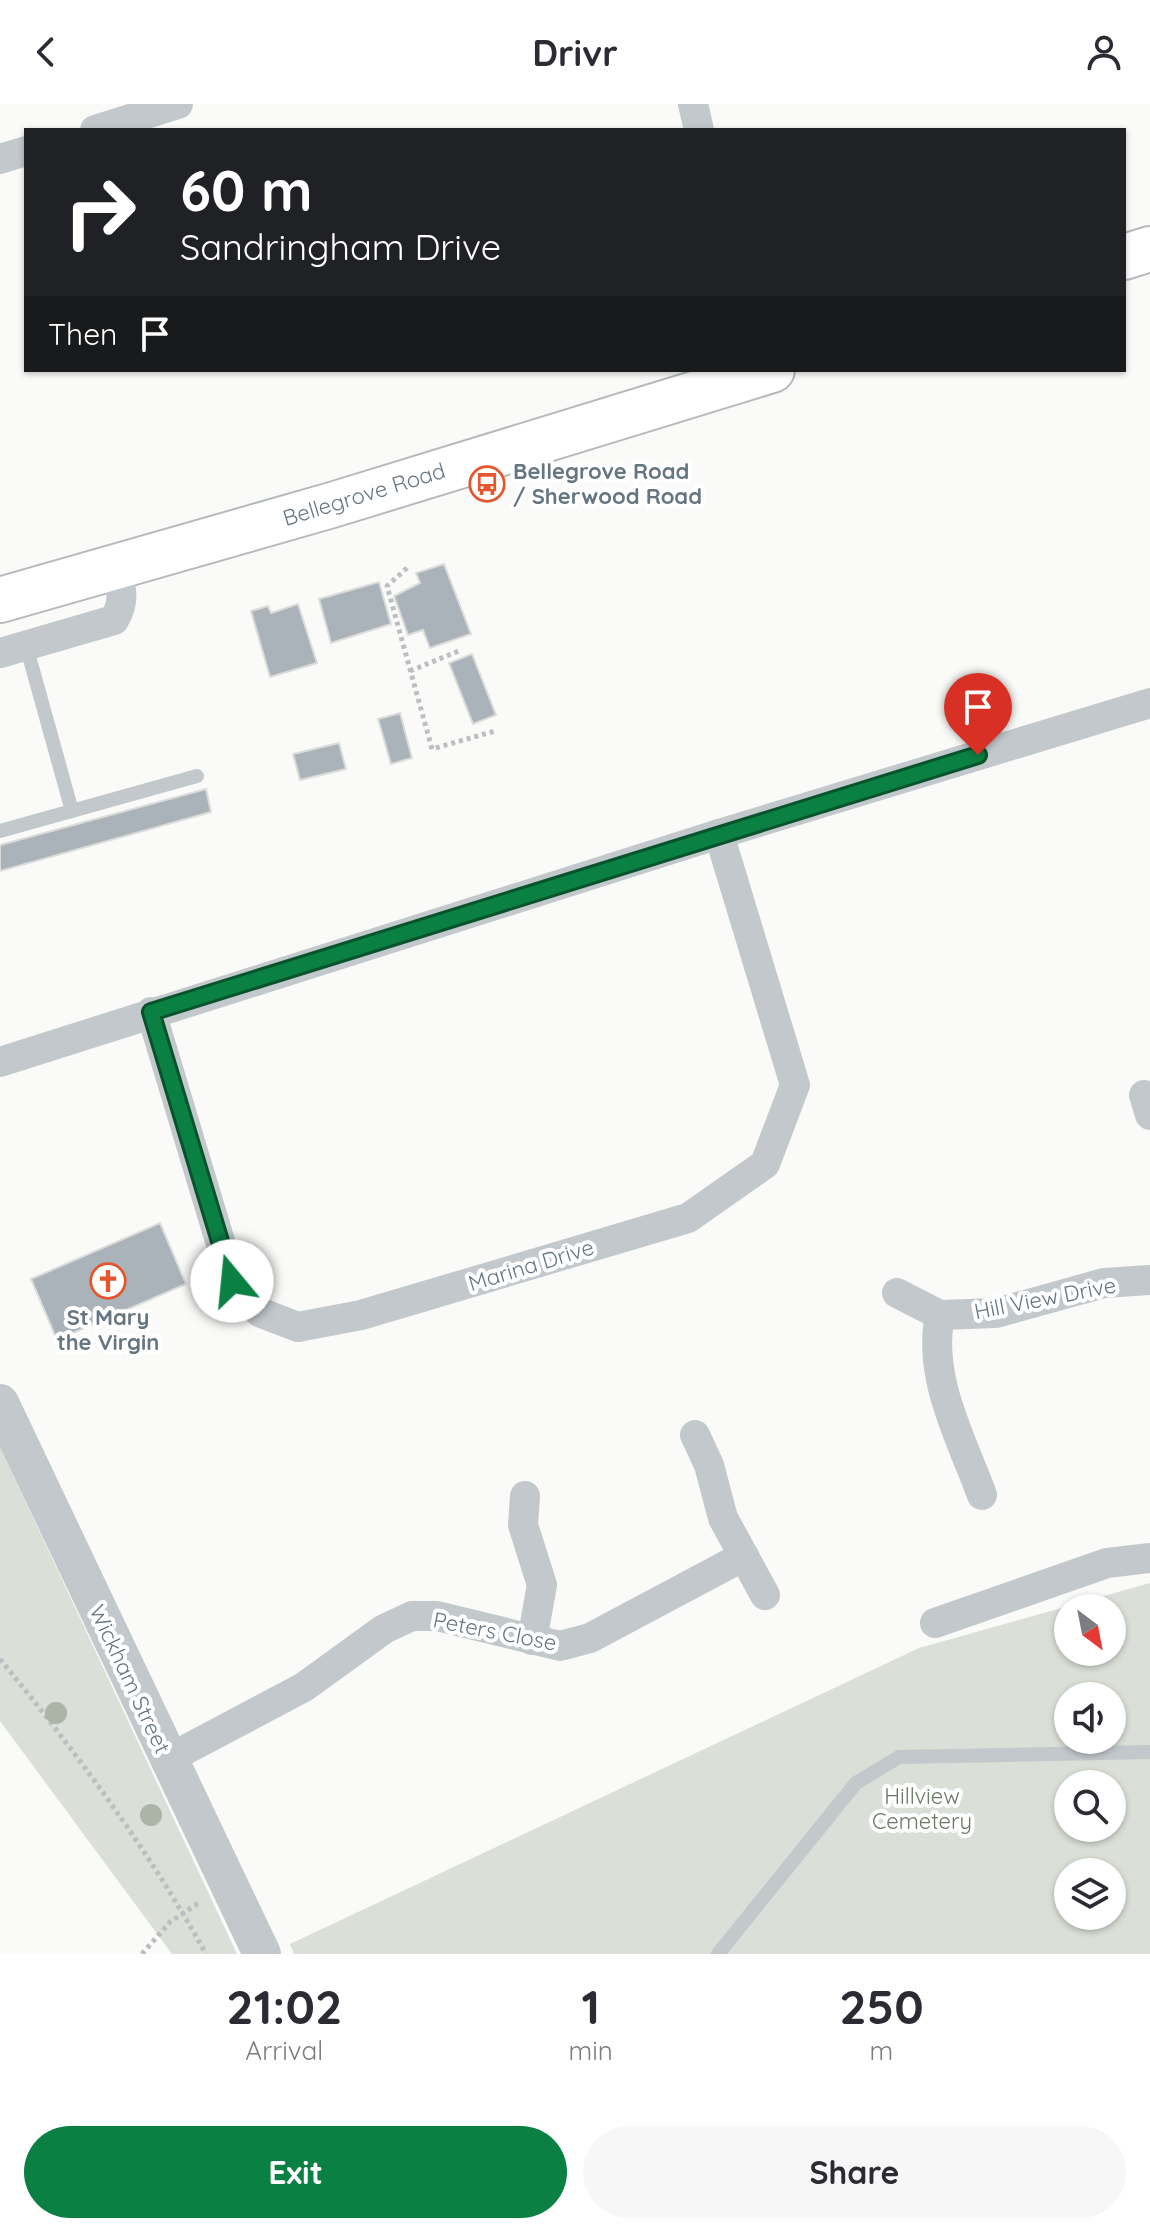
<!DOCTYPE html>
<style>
body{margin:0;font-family:Quicksand,sans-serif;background:#f7f7f7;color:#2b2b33;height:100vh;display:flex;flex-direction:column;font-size:30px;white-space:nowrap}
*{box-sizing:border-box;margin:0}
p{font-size:26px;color:#7c7c81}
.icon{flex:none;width:44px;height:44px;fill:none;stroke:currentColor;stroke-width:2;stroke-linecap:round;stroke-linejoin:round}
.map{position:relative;height:1850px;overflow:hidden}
.details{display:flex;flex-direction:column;background:#fff;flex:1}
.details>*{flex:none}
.guide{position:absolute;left:24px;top:24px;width:1102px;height:244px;border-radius:0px;box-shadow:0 2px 6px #0004;background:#202124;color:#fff;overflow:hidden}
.needle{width:52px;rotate:148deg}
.controls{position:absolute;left:1054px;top:1490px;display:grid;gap:16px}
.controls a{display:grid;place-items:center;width:72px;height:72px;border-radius:50%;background:#fff;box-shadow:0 2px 6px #0004;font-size:40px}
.pin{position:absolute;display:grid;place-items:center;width:68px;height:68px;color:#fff;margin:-82px -34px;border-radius:50% 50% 50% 0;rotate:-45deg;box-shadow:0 0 8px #0007}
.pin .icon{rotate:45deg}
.me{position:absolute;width:88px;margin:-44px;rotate:343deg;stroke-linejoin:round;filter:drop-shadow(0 0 6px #0008)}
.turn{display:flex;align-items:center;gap:28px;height:168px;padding:0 24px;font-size:36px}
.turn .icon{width:104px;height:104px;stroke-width:2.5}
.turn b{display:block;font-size:56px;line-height:68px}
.then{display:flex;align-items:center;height:76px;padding:0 24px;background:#0003;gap:16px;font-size:30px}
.eta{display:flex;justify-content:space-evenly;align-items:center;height:136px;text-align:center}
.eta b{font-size:48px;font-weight:800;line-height:56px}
.primary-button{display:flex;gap:16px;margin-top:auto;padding:16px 24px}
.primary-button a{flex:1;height:92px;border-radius:48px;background:#0b8043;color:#fff;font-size:32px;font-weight:800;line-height:92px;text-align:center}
.primary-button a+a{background:#f7f7f7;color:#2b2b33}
header{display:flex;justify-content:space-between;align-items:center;height:104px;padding:0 24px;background:#fff;font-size:36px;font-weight:800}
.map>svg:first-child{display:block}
.green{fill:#dadfd7;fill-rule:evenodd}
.building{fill:#aab3b9;stroke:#dcdcda;stroke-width:2}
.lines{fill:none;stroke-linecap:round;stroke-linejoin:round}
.primary-casing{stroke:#b5babe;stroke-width:48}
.path{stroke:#bbbfc2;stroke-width:5;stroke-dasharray:4 4;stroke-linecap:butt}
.service{stroke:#c3c8cc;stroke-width:14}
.minor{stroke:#c3c8cc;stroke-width:30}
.tertiary{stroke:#c3c8cc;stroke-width:38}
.primary{stroke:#fff;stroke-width:44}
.tree{fill:#aab4a7}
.route-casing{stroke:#07532c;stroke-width:20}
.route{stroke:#0b8043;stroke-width:14}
.labels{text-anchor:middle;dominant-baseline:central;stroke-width:8;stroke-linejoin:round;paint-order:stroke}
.poi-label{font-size:22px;font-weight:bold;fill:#657683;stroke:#fff;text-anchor:start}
.street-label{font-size:22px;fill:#657683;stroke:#fff}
.park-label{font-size:22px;fill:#687a64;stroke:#fff}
</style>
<header><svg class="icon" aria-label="back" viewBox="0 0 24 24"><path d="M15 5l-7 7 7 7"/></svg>Drivr<svg class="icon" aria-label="person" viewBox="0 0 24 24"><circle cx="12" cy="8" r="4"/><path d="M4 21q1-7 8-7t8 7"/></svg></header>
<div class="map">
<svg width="1150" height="1850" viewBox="0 0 1150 1850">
<rect width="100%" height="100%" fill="#fafaf8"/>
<g class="green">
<polygon points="0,1343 237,1850 172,1850 0,1617"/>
<path d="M1150,1479V1850H294L290,1840L919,1544ZM1068,1504H1112V1548H1068ZM1068,1592H1112V1636H1068ZM1068,1680H1112V1724H1068ZM1068,1768H1112V1812H1068Z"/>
</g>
<g class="building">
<polygon points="444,460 471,530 430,544 423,526 408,531 394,492 420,479 416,469"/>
<polygon points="379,478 391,520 331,539 319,495"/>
<polygon points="298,500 317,559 270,573 251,507 268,502 271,509"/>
<polygon points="472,550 496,611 473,620 449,559"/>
<polygon points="400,609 412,654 391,660 378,615"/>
<polygon points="339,639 346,665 300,676 293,650"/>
<polygon points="206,685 211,708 0,767 0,741"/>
<polygon points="160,1119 186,1180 57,1236 31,1175"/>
</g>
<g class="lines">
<defs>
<g id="primary">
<polyline points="1124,153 1150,145"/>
<polyline points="0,496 332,401 772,266"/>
</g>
</defs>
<use href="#primary" class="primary-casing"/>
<g class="path">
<polyline points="407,464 387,482 432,645 495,627"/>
<polyline points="410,567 461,546"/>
<path d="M0,1555C76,1648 148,1745 206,1850"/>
<polyline points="142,1850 170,1818 200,1798"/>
</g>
<g class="service">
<polyline points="26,541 72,707"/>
<polyline points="0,727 197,672"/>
<polyline points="718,1850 856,1679 899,1653 1150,1648"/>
</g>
<g class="minor">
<polyline points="693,0 699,26"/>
<polyline points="95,26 178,0"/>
<polyline points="0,55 26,47"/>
<path d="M0,549L114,516C126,497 121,483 116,462"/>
<polyline points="151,908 232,1177 259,1208 298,1223 361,1211 688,1114 765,1060 795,981 719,730"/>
<polyline points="0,958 719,730 1150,599"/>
<polyline points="1144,991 1150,1011"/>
<polyline points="897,1189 940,1211 996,1209 1104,1179 1150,1176"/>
<path d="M940,1211C927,1273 961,1334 982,1391"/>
<polyline points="695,1331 709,1361 723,1414 765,1491"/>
<polyline points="525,1392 523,1421 542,1481 532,1536"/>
<polyline points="935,1519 1107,1459 1150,1454"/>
<polyline points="168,1655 304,1583 384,1525 412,1512 437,1512 560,1542 590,1534 744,1452"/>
</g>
<polyline class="tertiary" points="0,1299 262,1850"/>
<use href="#primary" class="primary"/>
</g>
<g class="tree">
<circle cx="56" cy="1609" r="11"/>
<circle cx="151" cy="1711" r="11"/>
</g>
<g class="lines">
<defs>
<polyline id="route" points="232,1177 151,908 978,651"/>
</defs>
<use href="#route" class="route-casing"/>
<use href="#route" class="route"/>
</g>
<defs>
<symbol id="bus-ring" viewBox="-11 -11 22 22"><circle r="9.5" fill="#fff" stroke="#e4572e" stroke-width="1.5"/><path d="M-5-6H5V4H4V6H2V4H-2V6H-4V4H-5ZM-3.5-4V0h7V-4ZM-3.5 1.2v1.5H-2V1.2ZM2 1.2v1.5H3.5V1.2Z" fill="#e4572e"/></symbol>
<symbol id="church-ring" viewBox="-11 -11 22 22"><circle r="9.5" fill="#fff" stroke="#e4572e" stroke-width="1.5"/><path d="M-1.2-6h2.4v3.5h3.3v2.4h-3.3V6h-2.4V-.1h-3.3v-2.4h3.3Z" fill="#e4572e"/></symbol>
</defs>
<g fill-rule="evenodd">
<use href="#bus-ring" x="467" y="360" width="40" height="40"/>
<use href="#church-ring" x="88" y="1157" width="40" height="40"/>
</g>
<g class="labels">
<g class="poi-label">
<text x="513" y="367">Bellegrove Road<tspan x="513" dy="25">/ Sherwood Road</tspan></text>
<text x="108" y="1213" text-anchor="middle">St Mary<tspan x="108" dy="25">the Virgin</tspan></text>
</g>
<g class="street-label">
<text transform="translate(364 390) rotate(-17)">Bellegrove Road</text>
<text transform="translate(531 1161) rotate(-17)">Marina Drive</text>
<text transform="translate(1045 1194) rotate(-11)">Hill View Drive</text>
<text transform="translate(495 1527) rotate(11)">Peters Close</text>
<text transform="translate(130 1575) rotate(65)">Wickham Street</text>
</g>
<g class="park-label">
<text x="922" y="1692">Hillview<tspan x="922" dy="25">Cemetery</tspan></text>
</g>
</g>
</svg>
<div class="controls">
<a><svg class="needle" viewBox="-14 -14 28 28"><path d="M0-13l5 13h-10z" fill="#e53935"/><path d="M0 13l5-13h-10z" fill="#7c7c81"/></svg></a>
<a><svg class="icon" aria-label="sound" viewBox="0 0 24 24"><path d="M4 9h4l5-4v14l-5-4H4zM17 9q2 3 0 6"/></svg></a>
<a><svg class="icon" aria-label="search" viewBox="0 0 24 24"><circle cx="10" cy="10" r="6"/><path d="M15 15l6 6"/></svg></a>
<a><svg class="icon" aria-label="layers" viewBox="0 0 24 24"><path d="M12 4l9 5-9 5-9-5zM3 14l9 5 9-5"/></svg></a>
</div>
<div class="pin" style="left:978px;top:651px;background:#d93025"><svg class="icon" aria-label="arrive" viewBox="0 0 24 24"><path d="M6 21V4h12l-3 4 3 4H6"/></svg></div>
<svg class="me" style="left:232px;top:1177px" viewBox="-20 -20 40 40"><circle r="19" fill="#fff"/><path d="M0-13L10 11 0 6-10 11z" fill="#0b8043"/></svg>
<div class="guide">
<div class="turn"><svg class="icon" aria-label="right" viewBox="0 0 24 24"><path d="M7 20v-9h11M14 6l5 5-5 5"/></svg><div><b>60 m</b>Sandringham Drive</div></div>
<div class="then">Then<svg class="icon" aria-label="arrive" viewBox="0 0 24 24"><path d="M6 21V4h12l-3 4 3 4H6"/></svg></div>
</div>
</div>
<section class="details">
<div class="eta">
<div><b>21:02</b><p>Arrival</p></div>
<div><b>1</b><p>min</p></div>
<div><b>250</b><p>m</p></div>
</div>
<div class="primary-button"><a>Exit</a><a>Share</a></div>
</section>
